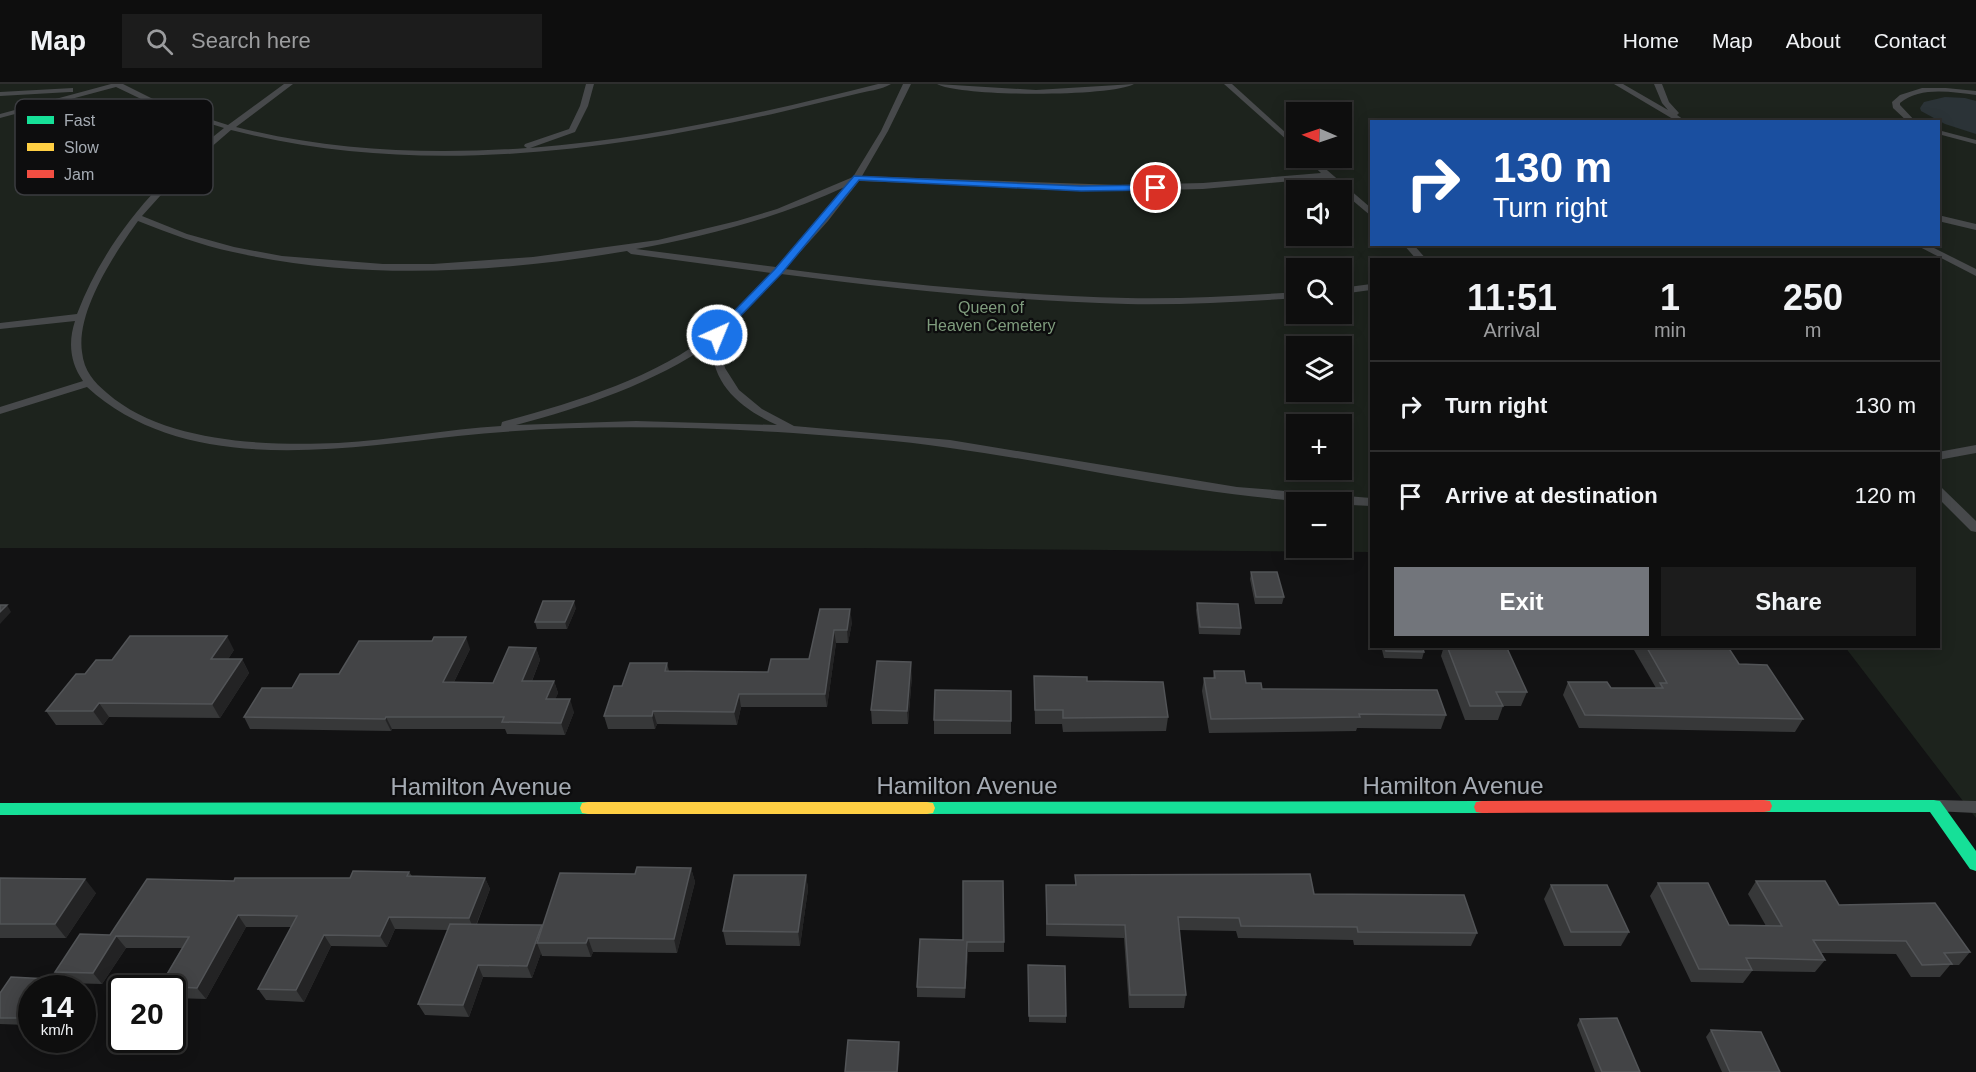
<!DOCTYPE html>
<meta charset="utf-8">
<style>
body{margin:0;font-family:Helvetica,sans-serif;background:#1c1c1c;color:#f1f3f6;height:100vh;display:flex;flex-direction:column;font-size:22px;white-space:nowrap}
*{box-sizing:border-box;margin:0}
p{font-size:20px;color:#9b9c9e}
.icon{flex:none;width:33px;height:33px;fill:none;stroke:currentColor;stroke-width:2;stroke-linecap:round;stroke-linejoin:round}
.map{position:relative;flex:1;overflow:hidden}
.sheet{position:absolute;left:1370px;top:174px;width:570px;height:390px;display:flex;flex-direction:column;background:#0e0e0e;border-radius:0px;box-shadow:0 3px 15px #0003,0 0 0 2px #2e2e2e}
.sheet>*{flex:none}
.guide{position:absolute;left:1370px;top:36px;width:570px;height:126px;border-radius:0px;box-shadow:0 3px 15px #0003,0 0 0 2px #2e2e2e;background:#1a4fa0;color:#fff;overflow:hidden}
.needle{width:39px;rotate:272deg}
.tools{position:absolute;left:1286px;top:18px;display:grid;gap:12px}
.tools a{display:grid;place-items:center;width:66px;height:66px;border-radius:0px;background:#0e0e0e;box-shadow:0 3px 15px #0003,0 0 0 2px #2e2e2e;font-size:30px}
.speed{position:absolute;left:18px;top:891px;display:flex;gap:12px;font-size:30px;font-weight:700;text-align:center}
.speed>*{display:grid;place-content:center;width:78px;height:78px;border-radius:50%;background:#0e0e0e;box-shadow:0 3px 15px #0003,0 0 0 2px #2e2e2e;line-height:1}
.speed small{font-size:15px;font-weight:400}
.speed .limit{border:3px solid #111;border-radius:9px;background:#fff;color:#111}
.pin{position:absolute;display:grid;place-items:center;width:51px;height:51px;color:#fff;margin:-26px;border:3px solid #fff;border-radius:50%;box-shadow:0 2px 6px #0007}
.me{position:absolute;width:66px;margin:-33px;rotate:44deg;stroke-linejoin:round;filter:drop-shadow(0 0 4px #0008)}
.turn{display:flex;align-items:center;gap:21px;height:126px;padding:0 24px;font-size:27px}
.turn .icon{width:78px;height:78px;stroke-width:2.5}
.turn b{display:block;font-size:42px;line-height:51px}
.eta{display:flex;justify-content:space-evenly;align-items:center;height:102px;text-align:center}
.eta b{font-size:36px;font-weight:700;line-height:42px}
.cta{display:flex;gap:12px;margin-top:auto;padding:12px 24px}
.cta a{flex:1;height:69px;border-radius:0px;background:#72757b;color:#fff;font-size:24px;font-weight:700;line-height:69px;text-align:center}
.cta a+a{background:#1c1c1c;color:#f1f3f6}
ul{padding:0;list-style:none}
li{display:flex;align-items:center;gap:18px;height:90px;padding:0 24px;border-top:2px solid #2e2e2e}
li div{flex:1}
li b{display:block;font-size:22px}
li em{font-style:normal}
header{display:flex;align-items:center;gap:36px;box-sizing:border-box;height:84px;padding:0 30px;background:#0e0e0e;border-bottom:2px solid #2e2e2e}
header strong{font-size:28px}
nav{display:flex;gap:33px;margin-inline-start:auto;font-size:21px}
.search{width:420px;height:54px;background:#1c1c1c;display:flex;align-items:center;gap:15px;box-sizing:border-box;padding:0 21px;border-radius:0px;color:#9b9c9e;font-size:22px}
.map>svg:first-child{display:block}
.green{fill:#1d231d;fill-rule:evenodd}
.water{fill:#2b3337}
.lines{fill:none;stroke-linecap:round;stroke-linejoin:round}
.lane{fill:#47494b;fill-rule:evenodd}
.fast{fill:#16e098;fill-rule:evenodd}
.slow{fill:#ffcf43;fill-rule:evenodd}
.jam{fill:#f24e42;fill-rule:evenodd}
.wall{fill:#373839}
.shaded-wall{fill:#232324}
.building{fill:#434446;stroke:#525457;stroke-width:1.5}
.route{fill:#1a73e8;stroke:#114b97;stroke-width:1.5}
.labels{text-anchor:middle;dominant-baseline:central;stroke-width:4.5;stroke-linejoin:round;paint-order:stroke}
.far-park-label{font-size:16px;fill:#7f9c7d;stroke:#0d0d0e}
.near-street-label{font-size:24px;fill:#a5abb3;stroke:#0d0d0e}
.key{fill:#0d0d0e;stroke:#3b3c40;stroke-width:1.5}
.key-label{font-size:16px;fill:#a5abb3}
</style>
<header>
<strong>Map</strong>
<div class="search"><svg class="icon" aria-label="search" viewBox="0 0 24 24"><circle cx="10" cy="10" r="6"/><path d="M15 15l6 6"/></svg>Search here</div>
<nav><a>Home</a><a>Map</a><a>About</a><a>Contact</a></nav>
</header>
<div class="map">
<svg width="1976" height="988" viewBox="0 0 1976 988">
<rect width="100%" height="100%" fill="#121213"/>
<path class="green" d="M0,0H1976V734L1845,563L1938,562V176H1371V468L863,464H0ZM1296,28H1341V74H1296ZM1371,38H1938V160H1371ZM1296,106H1341V152H1296ZM1296,184H1341V230H1296ZM1296,262H1341V308H1296ZM1296,340H1341V386H1296ZM1296,418H1341V464H1296Z"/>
<polygon class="water" points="1945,13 1965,14 1976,17 1976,50 1945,40 1921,27 1920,24 1924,18"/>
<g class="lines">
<g class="lane">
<path d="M111,0H123L165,21L228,41L284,0H293L236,43C331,67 430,71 527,64L524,62L525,60L569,45L580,22L586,0H594L588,22L575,48L530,64C648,55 764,29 878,0H891C881,6 867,7 856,10C831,16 806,22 781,28C600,69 413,93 231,46L179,91L142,132L187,150L234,163L282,172L383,180H433L533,173L658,156L737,137L777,125L853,93L881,47L903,0H911L888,47L862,92L1119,101L1203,99L1321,89L1305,74H1313L1371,124V132L1326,94L1203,105L1119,107L859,97L828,137L785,185C899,200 1013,211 1127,214C1183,215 1240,212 1296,208V214C1240,218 1183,221 1127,220C1011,217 896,205 781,190L722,251V269L725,284L739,306L762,325L794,342L950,356L1237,403L1371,414V422C1314,419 1254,414 1196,405C1114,393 1032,375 950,364C898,356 845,353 793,349C682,342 569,340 458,352C339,365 184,392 87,303L0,330V323L83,297C70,279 68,258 75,237L0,245V239L77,230C106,154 160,94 224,44L160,24L116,3L0,34V30ZM847,102L822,134L776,183L636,165C709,152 780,133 847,102ZM138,137C169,149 200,161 233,168C361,197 498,189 627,167L631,170L771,189C752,208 735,231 713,248C656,294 572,319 502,338L501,342C447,345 393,356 338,359C266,362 164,359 107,309C94,298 84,287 82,268C76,227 115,169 138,137ZM712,259C711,301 742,325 777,341L636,337L516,341C584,323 654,299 712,259Z"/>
<path d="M937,0L1036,6L1134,0C1111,13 960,13 937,0Z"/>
<polygon points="1224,0 1232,0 1296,58 1296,64"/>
<polygon points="1614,0 1623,0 1668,26 1662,19 1654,0 1662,0 1669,18 1679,29 1677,31 1687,38 1678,38"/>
<polygon points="73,4 73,8 70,8 0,12 0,8"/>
<path d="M1922,4H1946L1976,7V11C1952,8 1920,2 1900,19V21L1916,38H1908L1893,24L1892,18L1900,11Z"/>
<polygon points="1938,46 1976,56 1976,60 1938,50"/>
<polygon points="1938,131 1976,140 1976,146 1938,137"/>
<polygon points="1403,160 1413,160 1427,176 1417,176"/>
<polygon points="1914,160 1926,160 1976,185 1976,192"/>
<polygon points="1371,200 1371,206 1341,210 1341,204"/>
<polygon points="1976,361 1976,369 1938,376 1938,368"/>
<polygon points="1938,403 1942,404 1976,437 1976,448 1971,447 1938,414"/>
<polygon points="1939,716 1976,717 1976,729 1933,727 1931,722 1933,717"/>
</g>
<g class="fast">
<polygon points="1764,716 1934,716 1940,717 1976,767 1976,787 1970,785 1930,728 1764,728 1758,727 1756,722 1758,717"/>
<polygon points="1482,717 1488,718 1490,723 1488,728 1482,729 927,730 921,729 919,724 921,719 927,718"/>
<polygon points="588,718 594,719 596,724 594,729 588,730 0,731 0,719"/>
</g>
<polygon class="slow" points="588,718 927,718 933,719 935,724 933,729 927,730 588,730 582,729 580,724 582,719"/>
<polygon class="jam" points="1764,716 1770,717 1772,722 1770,727 1764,728 1482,729 1476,728 1474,723 1476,718 1482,717"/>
</g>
<g class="wall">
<polygon points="1251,488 1284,513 1282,520 1255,520 1250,495"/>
<polygon points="1197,519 1241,544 1240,551 1199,550 1196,526"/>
<polygon points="576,524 567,545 537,545 535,538"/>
<polygon points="820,525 852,538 848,559 836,559 827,623 741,623 737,641 657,640 655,645 608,645 604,632 622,602 667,579 669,587 768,588 809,575"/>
<polygon points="1381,562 1422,562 1424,568 1422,575 1384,574"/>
<polygon points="1444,562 1506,562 1527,608 1521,622 1503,622 1498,636 1465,636 1441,572"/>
<polygon points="1636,562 1728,563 1739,580 1803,635 1795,648 1579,644 1563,611 1568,598 1611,604 1656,604 1634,566"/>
<polygon points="536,564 540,576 532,597 554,597 558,609 555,615 574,628 565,651 507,650 505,645 392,645 391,647 250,645 244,633 292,604 339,590 470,565 454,598 493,599"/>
<polygon points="234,566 228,575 242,575 249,589 220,634 109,633 103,641 56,641 46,627 85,590 112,576"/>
<polygon points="1214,587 1262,605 1446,631 1441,645 1357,644 1356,647 1209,649 1202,607 1204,594 1213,594"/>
<polygon points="912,592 908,640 872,640 871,626"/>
<polygon points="1034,592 1087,597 1168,633 1166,647 1063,648 1062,640 1035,640"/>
<polygon points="1011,607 1011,650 934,650 934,636"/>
<polygon points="691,784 695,798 677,869 593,868 591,873 542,872 541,869 532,894 483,893 469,933 425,931 418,920 448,846 395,845 387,863 331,862 304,918 266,916 258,905 291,843 246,843 206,915 172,914 172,904 161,904 160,902 182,864 126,864 102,900 65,899 55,888 110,851 234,797 350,794 409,788 412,792 485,794 490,805 477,840 542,841 635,790"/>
<polygon points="806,791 808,805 800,862 726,861 723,847"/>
<polygon points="1075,791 1314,810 1477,849 1471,862 1354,861 1353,856 1238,854 1236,847 1179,846 1186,911 1184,924 1129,924 1124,854 1046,852 1046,801 1075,801"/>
<polygon points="0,794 96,809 66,854 0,854"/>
<polygon points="1756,797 1839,821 1970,868 1959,881 1950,881 1940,893 1911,893 1896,870 1821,869 1825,876 1815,888 1752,887 1743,899 1691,898 1650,812 1658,799 1729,841 1766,842 1748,810"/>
<polygon points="1551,801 1629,848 1621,862 1564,862 1544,815"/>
<polygon points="963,856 1004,858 1004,868 968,868 965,914 917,913 917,903"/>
<polygon points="1028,888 1066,932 1066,939 1029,938"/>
<polygon points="11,893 48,895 54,902 52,904 32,904 32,935 27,941 0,940 0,909"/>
<polygon points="1580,935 1640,988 1595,988 1577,941"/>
<polygon points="1711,946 1780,988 1722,988 1706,953"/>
</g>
<g class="shaded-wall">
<polygon points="574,517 576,524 567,545 565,538"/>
<polygon points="7,521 11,528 0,540 0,528"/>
<polygon points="850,525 852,538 848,559 847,546"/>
<polygon points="834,546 836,559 827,623 825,610"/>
<polygon points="227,552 234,566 219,589 211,575"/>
<polygon points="466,553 470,565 448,610 443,598"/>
<polygon points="536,564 540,576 527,609 522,597"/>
<polygon points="242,575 249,589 220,634 212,620"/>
<polygon points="911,578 912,592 908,640 907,627"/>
<polygon points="554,597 558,609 550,628 546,615"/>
<polygon points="739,610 741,623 737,641 734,628"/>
<polygon points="570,615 574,628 565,651 561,639"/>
<polygon points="99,619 109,633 103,641 93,627"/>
<polygon points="653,627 657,640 655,645 652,632"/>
<polygon points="386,633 392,645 391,647 385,635"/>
<polygon points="691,784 695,798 677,869 674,855"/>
<polygon points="806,791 808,805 800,862 798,848"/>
<polygon points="485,794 490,805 474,846 469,834"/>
<polygon points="85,795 96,809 66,854 55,840"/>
<polygon points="238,831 246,843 206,915 197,904"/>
<polygon points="389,833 395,845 387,863 380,852"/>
<polygon points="542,841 537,859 541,869 532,894 527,882"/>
<polygon points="324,851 331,862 304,918 296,906"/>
<polygon points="116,852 126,864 102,900 93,889"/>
<polygon points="588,854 593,868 591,873 586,859"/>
<polygon points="967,858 968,868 965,914 965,904"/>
<polygon points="478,881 483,893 469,933 463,921"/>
<polygon points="48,895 54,902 52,904 41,904"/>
<polygon points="32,919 32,935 27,941 21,934"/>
<polygon points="899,958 900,965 898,988 897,988"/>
</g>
<g class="building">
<polygon points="1251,488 1277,488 1284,513 1256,513"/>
<polygon points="543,517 574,517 565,538 535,538"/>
<polygon points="1197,519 1238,520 1241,544 1200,543"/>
<polygon points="0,521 7,521 0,528"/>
<polygon points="820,525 850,525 847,546 834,546 825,610 739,610 734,628 653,627 652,632 604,632 614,602 622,602 630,579 667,579 665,587 768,588 771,575 809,575"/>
<polygon points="130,552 227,552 211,575 242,575 212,620 99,619 93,627 46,627 76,590 85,590 96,576 112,576"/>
<polygon points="434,553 466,553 443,598 493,599 509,563 536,564 522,597 554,597 546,615 570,615 561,639 502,638 504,633 386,633 385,635 244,633 262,604 292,604 300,590 339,590 359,557 432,557"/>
<polygon points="1385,562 1422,562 1424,568 1386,567"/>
<polygon points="1447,562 1506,562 1527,608 1496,608 1503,622 1470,622"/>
<polygon points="1646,562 1728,563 1739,580 1767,581 1803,635 1585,631 1568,598 1607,598 1611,604 1663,604 1660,599 1667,599"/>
<polygon points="877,577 911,578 907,627 871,626"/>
<polygon points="1214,587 1244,587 1246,599 1261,599 1262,605 1437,606 1446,631 1359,630 1360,633 1211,635 1204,594 1215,594"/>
<polygon points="1034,592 1087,593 1087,597 1163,598 1168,633 1063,634 1063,626 1035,626"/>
<polygon points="935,606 1011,607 1011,637 934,636"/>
<polygon points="637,783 691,784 674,855 588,854 586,859 537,859 560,789 635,790"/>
<polygon points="353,787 409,788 407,792 485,794 469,834 389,833 380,852 324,851 296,906 258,905 297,832 238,831 197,904 160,902 189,853 116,852 93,889 55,888 80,850 110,851 147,795 234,797 235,794 350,794"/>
<polygon points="1310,790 1314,810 1464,811 1477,849 1358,848 1357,843 1241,842 1239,834 1178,833 1186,911 1130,911 1125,841 1047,840 1046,801 1076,801 1075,791"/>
<polygon points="734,791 806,791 798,848 723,847"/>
<polygon points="0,794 85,795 55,840 0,840"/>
<polygon points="963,797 1003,797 1004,858 967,858 965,904 917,903 920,855 963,856"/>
<polygon points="1756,797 1825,797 1839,821 1935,819 1970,868 1944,869 1952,880 1922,881 1906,857 1813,856 1825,876 1746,874 1752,886 1699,885 1658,799 1708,799 1729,841 1782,842"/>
<polygon points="1551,801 1607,801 1629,848 1571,848"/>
<polygon points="450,840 542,841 527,882 478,881 463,921 418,920"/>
<polygon points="1028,881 1065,882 1066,932 1029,932"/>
<polygon points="11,893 48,895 41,904 32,904 32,919 21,934 0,934 0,909"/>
<polygon points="1617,934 1640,988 1602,988 1580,935"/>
<polygon points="1711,946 1761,948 1780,988 1730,988"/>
<polygon points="848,956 899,958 897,988 845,988"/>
</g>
<polygon class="route" points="854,92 1081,102 1156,101 1161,104 1156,106 1081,107 859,96 782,189 720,253 713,253 713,249 775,185"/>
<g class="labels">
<g class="far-park-label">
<text x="991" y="223">Queen of<tspan x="991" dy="18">Heaven Cemetery</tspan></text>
</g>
<g class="near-street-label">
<text x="967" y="701">Hamilton Avenue</text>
<text x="1453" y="701">Hamilton Avenue</text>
<text x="481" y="702">Hamilton Avenue</text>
</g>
</g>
<rect x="15" y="15" width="198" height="96" rx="9" class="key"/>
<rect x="27" y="32" width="27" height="8" fill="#16e098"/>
<rect x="27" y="59" width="27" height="8" fill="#ffcf43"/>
<rect x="27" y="86" width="27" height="8" fill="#f24e42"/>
<g class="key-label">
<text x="64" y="42">Fast</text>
<text x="64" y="69">Slow</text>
<text x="64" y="96">Jam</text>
</g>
</svg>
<div class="tools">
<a><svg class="needle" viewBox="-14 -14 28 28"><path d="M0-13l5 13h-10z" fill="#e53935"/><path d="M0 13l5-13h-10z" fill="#9b9c9e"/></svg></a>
<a><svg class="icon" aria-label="sound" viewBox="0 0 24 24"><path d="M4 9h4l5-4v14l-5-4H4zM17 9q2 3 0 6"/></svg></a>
<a><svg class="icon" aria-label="search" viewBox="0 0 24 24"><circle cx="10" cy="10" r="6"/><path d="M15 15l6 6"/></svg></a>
<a><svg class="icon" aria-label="layers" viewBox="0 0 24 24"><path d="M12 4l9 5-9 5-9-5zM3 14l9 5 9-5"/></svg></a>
<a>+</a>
<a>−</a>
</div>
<div class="speed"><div>14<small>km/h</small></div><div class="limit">20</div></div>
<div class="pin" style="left:1156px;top:104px;background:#d93025"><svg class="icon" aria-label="arrive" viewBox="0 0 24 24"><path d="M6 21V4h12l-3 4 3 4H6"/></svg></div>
<svg class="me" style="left:717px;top:251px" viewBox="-20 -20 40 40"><circle r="17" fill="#1a73e8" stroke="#fff" stroke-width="3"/><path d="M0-11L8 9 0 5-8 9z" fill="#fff"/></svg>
<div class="guide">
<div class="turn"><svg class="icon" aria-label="right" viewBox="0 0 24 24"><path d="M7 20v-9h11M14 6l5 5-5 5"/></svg><div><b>130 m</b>Turn right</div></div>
</div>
<section class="sheet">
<div class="eta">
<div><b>11:51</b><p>Arrival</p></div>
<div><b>1</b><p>min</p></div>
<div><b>250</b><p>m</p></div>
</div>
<ul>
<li><svg class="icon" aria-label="right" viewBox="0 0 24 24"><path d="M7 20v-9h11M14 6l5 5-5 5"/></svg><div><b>Turn right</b></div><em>130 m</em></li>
<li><svg class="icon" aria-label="arrive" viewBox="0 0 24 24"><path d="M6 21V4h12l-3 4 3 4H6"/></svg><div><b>Arrive at destination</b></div><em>120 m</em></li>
</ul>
<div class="cta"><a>Exit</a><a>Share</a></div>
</section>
</div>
